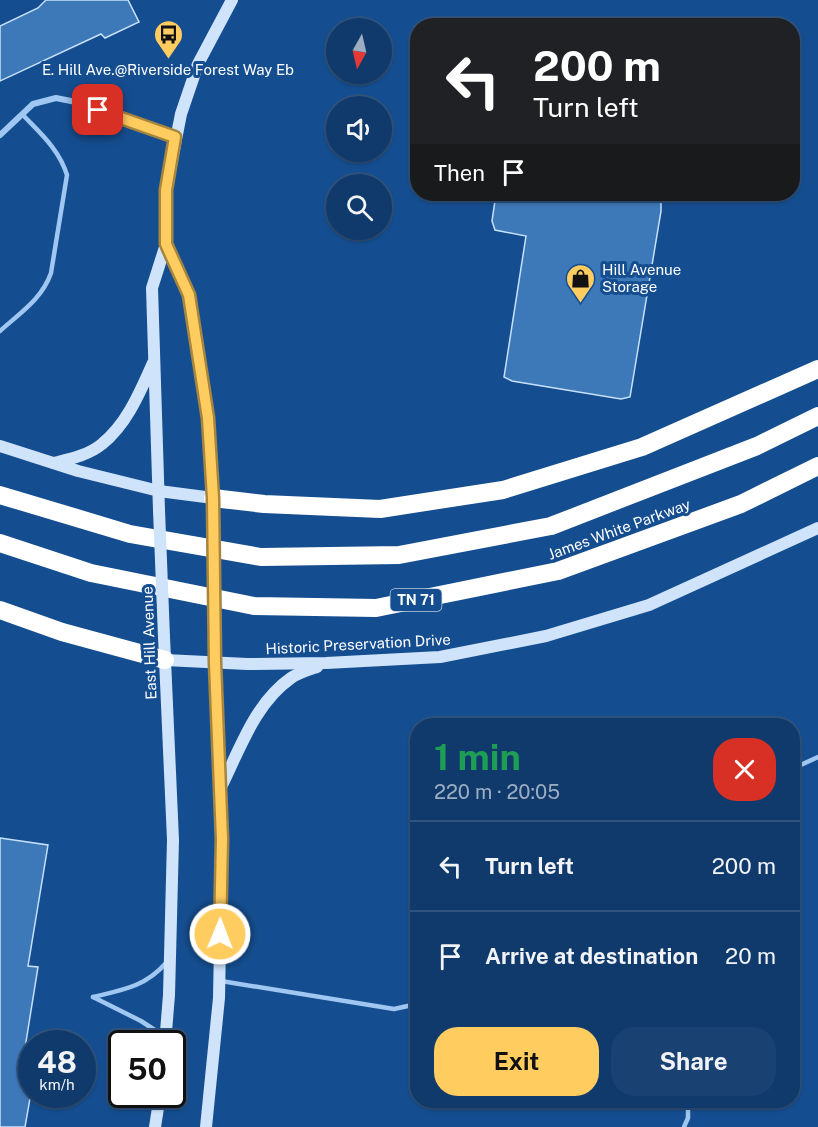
<!DOCTYPE html>
<meta charset="utf-8">
<style>
body{margin:0;font-family:"Public Sans",sans-serif;background:#194172;color:#f1f3f6;height:100vh;display:flex;flex-direction:column;font-size:22px;white-space:nowrap}
*{box-sizing:border-box;margin:0}
p{font-size:20px;color:#9cadc2}
.icon{flex:none;width:33px;height:33px;fill:none;stroke:currentColor;stroke-width:2;stroke-linecap:round;stroke-linejoin:round}
.map{position:relative;flex:1;overflow:hidden}
.drawer{position:absolute;left:410px;top:718px;width:390px;height:390px;display:flex;flex-direction:column;background:#103a6c;border-radius:24px;box-shadow:0 2px 4px #0004,0 0 0 2px #30547f}
.drawer>*{flex:none}
.banner{position:absolute;left:410px;top:18px;width:390px;height:183px;border-radius:24px;box-shadow:0 2px 4px #0004,0 0 0 2px #30547f;background:#202124;color:#fff;overflow:hidden}
.needle{width:39px;rotate:188deg}
.tools{position:absolute;left:326px;top:18px;display:grid;gap:12px}
.tools a{display:grid;place-items:center;width:66px;height:66px;border-radius:50%;background:#103a6c;box-shadow:0 2px 4px #0004,0 0 0 2px #30547f;font-size:30px}
.speed{position:absolute;left:18px;top:1030px;display:flex;gap:12px;font-size:30px;font-weight:700;text-align:center}
.speed>*{display:grid;place-content:center;width:78px;height:78px;border-radius:50%;background:#103a6c;box-shadow:0 2px 4px #0004,0 0 0 2px #30547f;line-height:1}
.speed small{font-size:15px;font-weight:400}
.speed .limit{border:3px solid #111;border-radius:9px;background:#fff;color:#111}
.pin{position:absolute;display:grid;place-items:center;width:51px;height:51px;color:#fff;margin:-26px;border-radius:12px;box-shadow:0 3px 9px #0006}
.me{position:absolute;width:66px;margin:-33px;rotate:1deg;stroke-linejoin:round;filter:drop-shadow(0 0 4px #0008)}
.turn{display:flex;align-items:center;gap:21px;height:126px;padding:0 24px;font-size:27px}
.turn .icon{width:78px;height:78px;stroke-width:2.5}
.turn b{display:block;font-size:42px;line-height:51px}
.then{display:flex;align-items:center;height:57px;padding:0 24px;background:#0003;gap:12px;font-size:22px}
.round{display:grid;place-items:center;flex:none;width:63px;height:63px;border-radius:24px;background:#194172}
.summary{display:flex;align-items:center;justify-content:space-between;height:102px;padding:0 24px}
h1{font-size:36px;font-weight:700;line-height:45px;color:#1e9e55}
.button{display:flex;gap:12px;margin-top:auto;padding:12px 24px}
.button a{flex:1;height:69px;border-radius:24px;background:#ffcc60;color:#111;font-size:24px;font-weight:700;line-height:69px;text-align:center}
.button a+a{background:#194172;color:#f1f3f6}
ul{padding:0;list-style:none}
li{display:flex;align-items:center;gap:18px;height:90px;padding:0 24px;border-top:2px solid #30547f}
li div{flex:1}
li b{display:block;font-size:22px}
li em{font-style:normal}
.map>svg:first-child{display:block}
.building{fill:#3d78b8;stroke:#c7e1fc;stroke-width:1.5}
.lines{fill:none;stroke-linecap:round;stroke-linejoin:round}
.lane{stroke:#a0c7f1;stroke-width:4.5}
.street{stroke:#a0c7f1;stroke-width:6}
.secondary{stroke:#cfe4fb;stroke-width:12}
.highway{stroke:#fff;stroke-width:18}
.secondary-bridge{stroke:#cfe4fb;stroke-width:12}
.route-casing{stroke:#a6853e;stroke-width:15}
.route{stroke:#ffcc60;stroke-width:10}
.labels{text-anchor:middle;dominant-baseline:central;stroke-width:6;stroke-linejoin:round;paint-order:stroke}
.shield{fill:#154e90;stroke:#b9cade;stroke-width:1.5}
.shield-label{font-size:14px;font-weight:bold;fill:#fff}
.poi-label{font-size:15px;fill:#fff;stroke:#154e90}
.street-label{font-size:15px;fill:#fff;stroke:#154e90}
</style>
<div class="map">
<svg width="818" height="1127" viewBox="0 0 818 1127">
<rect width="100%" height="100%" fill="#154e90"/>
<g class="building">
<polygon points="46,0 128,0 139,22 105,38 101,34 0,81 0,26 38,8"/>
<polygon points="496,194 611,194 661,202 661,211 630,397 621,399 512,381 504,377 526,236 495,230 492,221"/>
<polygon points="0,838 48,845 28,966 38,967 25,1048 32,1049 32,1087 25,1127 0,1127"/>
</g>
<g class="lines">
<g class="lane">
<path d="M0,331C20,313 42,299 51,273L67,175C59,149 40,133 22,114"/>
<polyline points="792,769 818,757"/>
<polyline points="221,981 394,1009 417,1004"/>
<path d="M93,997C122,990 145,987 166,963"/>
<polyline points="93,997 141,1021 164,1036"/>
<polyline points="684,1127 688,1118 688,1101"/>
</g>
<polyline class="street" points="0,135 33,104 56,98 81,103 175,137"/>
<g class="secondary">
<polyline points="166,244 189,295 208,418 213,521"/>
<polyline points="0,446 78,471 159,491 213,498"/>
<path d="M54,463C70,459 89,455 102,444C127,424 140,392 153,363"/>
<polyline points="159,510 152,288 166,244 166,190 181,114 198,64 232,0"/>
<polyline points="164,637 173,840 169,995 165,1044"/>
<polyline points="165,660 247,664 326,663 440,657 546,636 649,605 818,528"/>
<path d="M221,787C240,749 255,703 291,678C298,673 308,670 317,667"/>
<polyline points="155,1127 160,1095"/>
<polyline points="206,1127 219,998 222,839 215,644"/>
</g>
<g class="highway">
<polyline points="0,495 130,534 261,557 399,555 551,526 757,446 818,416"/>
<polyline points="213,498 264,504 380,509 503,490 642,447 818,369"/>
<polyline points="0,543 91,573 254,606 376,608 558,571 741,504 818,466"/>
<polyline points="0,610 62,632 165,660"/>
</g>
<g class="secondary-bridge">
<polyline points="159,510 164,637"/>
<polyline points="213,521 215,644"/>
</g>
</g>
<g class="lines">
<defs>
<polyline id="route" points="98,110 175,137 166,190 166,244 189,295 208,418 213,498 215,663 222,839 220,934"/>
</defs>
<use href="#route" class="route-casing"/>
<use href="#route" class="route"/>
</g>
<defs>
<symbol id="bus-pin" viewBox="-11 -11 22 30"><path d="M0 17L-7.5 6A9.5 9.5 0 1 1 7.5 6Z" fill="#ffcc60" stroke="#154e90"/><path d="M-5-6H5V4H4V6H2V4H-2V6H-4V4H-5ZM-3.5-4V0h7V-4ZM-3.5 1.2v1.5H-2V1.2ZM2 1.2v1.5H3.5V1.2Z" fill="#111"/></symbol>
<symbol id="shop-pin" viewBox="-11 -11 22 30"><path d="M0 17L-7.5 6A9.5 9.5 0 1 1 7.5 6Z" fill="#ffcc60" stroke="#154e90"/><path d="M-5-2.5h2.3a2.7 3.5 0 0 1 5.4 0H5L5.5 6h-11ZM-1.5-2.5h3a1.5 2.3 0 0 0-3 0Z" fill="#111"/></symbol>
</defs>
<g fill-rule="evenodd">
<use href="#bus-pin" x="152" y="18" width="33" height="45"/>
<use href="#shop-pin" x="564" y="262" width="33" height="45"/>
</g>
<g class="labels">
<rect class="shield" x="390.5" y="589" width="51" height="22" rx="4.5"/>
<g class="shield-label">
<text x="416" y="600">TN 71</text>
</g>
<g class="poi-label">
<text x="168" y="69">E. Hill Ave.@Riverside Forest Way Eb</text>
<text x="602" y="269" text-anchor="start">Hill Avenue<tspan x="602" dy="17">Storage</tspan></text>
</g>
<g class="street-label">
<text transform="translate(619 529) rotate(-20)">James White Parkway</text>
<text transform="translate(149 643) rotate(-92)">East Hill Avenue</text>
<text transform="translate(358 644) rotate(-3)">Historic Preservation Drive</text>
</g>
</g>
</svg>
<div class="tools">
<a><svg class="needle" viewBox="-14 -14 28 28"><path d="M0-13l5 13h-10z" fill="#e53935"/><path d="M0 13l5-13h-10z" fill="#9cadc2"/></svg></a>
<a><svg class="icon" aria-label="sound" viewBox="0 0 24 24"><path d="M4 9h4l5-4v14l-5-4H4zM17 9q2 3 0 6"/></svg></a>
<a><svg class="icon" aria-label="search" viewBox="0 0 24 24"><circle cx="10" cy="10" r="6"/><path d="M15 15l6 6"/></svg></a>
</div>
<div class="speed"><div>48<small>km/h</small></div><div class="limit">50</div></div>
<div class="pin" style="left:98px;top:110px;background:#d93025"><svg class="icon" aria-label="arrive" viewBox="0 0 24 24"><path d="M6 21V4h12l-3 4 3 4H6"/></svg></div>
<svg class="me" style="left:220px;top:934px" viewBox="-20 -20 40 40"><circle r="17" fill="#ffcc60" stroke="#fff" stroke-width="3"/><path d="M0-11L8 9 0 5-8 9z" fill="#fff"/></svg>
<div class="banner">
<div class="turn"><svg class="icon" aria-label="left" viewBox="0 0 24 24"><path d="M17 20v-9H6M10 6l-5 5 5 5"/></svg><div><b>200 m</b>Turn left</div></div>
<div class="then">Then<svg class="icon" aria-label="arrive" viewBox="0 0 24 24"><path d="M6 21V4h12l-3 4 3 4H6"/></svg></div>
</div>
<section class="drawer">
<div class="summary"><div><h1>1 min</h1><p>220 m · 20:05</p></div><a class="round" style="background:#d93025;color:#fff"><svg class="icon" aria-label="close" viewBox="0 0 24 24"><path d="M6 6l12 12M18 6L6 18"/></svg></a></div>
<ul>
<li><svg class="icon" aria-label="left" viewBox="0 0 24 24"><path d="M17 20v-9H6M10 6l-5 5 5 5"/></svg><div><b>Turn left</b></div><em>200 m</em></li>
<li><svg class="icon" aria-label="arrive" viewBox="0 0 24 24"><path d="M6 21V4h12l-3 4 3 4H6"/></svg><div><b>Arrive at destination</b></div><em>20 m</em></li>
</ul>
<div class="button"><a>Exit</a><a>Share</a></div>
</section>
</div>
